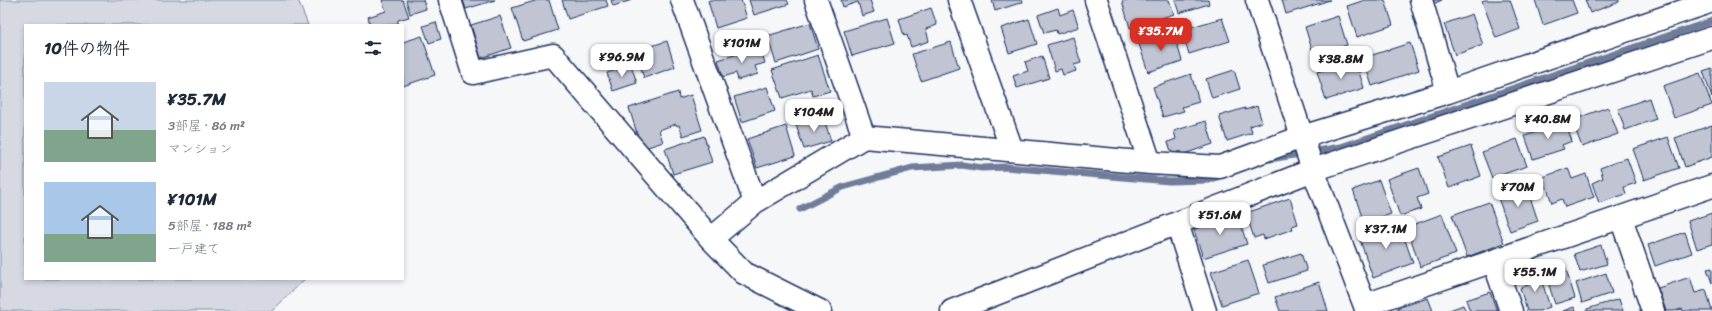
<!DOCTYPE html>
<html lang="ja">
<head>
<meta charset="utf-8">
<style>
  :root { --surface:#fff; --page:#f2f2f3; --text:#1f2937; --muted:#747a83; --accent:#d93025 }
  body { margin:0; font-family:Sriracha,"Klee One",sans-serif; background:var(--page); color:var(--text); height:100vh; display:flex; flex-direction:column; font-size:15px; white-space:nowrap }
  * { box-sizing:border-box; margin:0 }
  p { font-size:13px; color:var(--muted) }
  .icon { flex:none; width:22px; height:22px; fill:none; stroke:currentColor; stroke-width:2; stroke-linecap:round; stroke-linejoin:round }
  .map { position:relative; flex:1; overflow:hidden }
  .side { position:absolute; left:24px; top:24px; width:380px; height:256px; display:flex; flex-direction:column; background:var(--surface); border-radius:0px; box-shadow:0 2px 6px #0003 }
  .side>* { flex:none }
  .price { position:absolute; translate:-50% -34px; padding:0 9px; border-radius:8px; background:#fff; color:#222; font-size:13px; line-height:26px; filter:drop-shadow(0 1px 2px #0008) }
  .price::after { content:''; position:absolute; left:50%; top:24px; width:12px; height:9px; margin-left:-6px; background:inherit; clip-path:polygon(0 0,100% 0,50% 100%) }
  .price.current { background:var(--accent); color:#fff }
  ul { padding:0; list-style:none }
  li { display:flex; align-items:center; gap:12px; height:100px; padding:0 20px }
  li span { display:grid; place-items:center; flex:none; width:112px; height:80px; border-radius:0px; color:#555 }
  li>.icon { margin-inline-start:auto }
  span .icon { width:48px; height:48px; fill:#fffc; stroke-width:1 }
  li b { font-size:17px }
  h2 { display:flex; justify-content:space-between; align-items:center; height:48px; padding:0 20px; font-size:17px }
  .map>svg:first-child { display:block }
  .green { fill:#d6d9e2; stroke:#7884a0 }
  .lines { fill:none; stroke-linecap:round; stroke-linejoin:round }
  .stream { stroke:#707c99; stroke-width:7 }
  .building { fill:#c0c4d3; stroke:#1b2f5e }
  .street-casing { stroke:#1b2f5e; stroke-width:25 }
  .secondary-casing { stroke:#1b2f5e; stroke-width:25 }
  .street { stroke:#fff; stroke-width:22 }
  .secondary { stroke:#fff; stroke-width:22 }
</style>
</head>
<body>
<div class="map">
<svg width="1712" height="311" viewBox="0 0 1712 311">
  <rect width="100%" height="100%" fill="#f6f7f9"/>
  <filter id="ink" filterUnits="userSpaceOnUse"><feTurbulence type="fractalNoise" baseFrequency=".025" numOctaves="2"/><feDisplacementMap in="SourceGraphic" scale="8" xChannelSelector="R" yChannelSelector="G"/><feConvolveMatrix kernelMatrix="1 2 1 2 8 2 1 2 1" color-interpolation-filters="sRGB"/></filter>
  <g filter="url(#ink)">
    <!-- green -->
    <path class="green" d="M0,0H298L308,25H25V279H305L272,311H0Z"/>
    <g class="lines">
      <!-- stream -->
      <path class="stream" d="M1270,159L1341,147L1712,21
        M800,209L843,187L912,168L962,165L982,168L1006,167L1169,181L1209,180L1222,175"/>
    </g>
    <!-- building -->
    <path class="building" d="M382,0H403L409,17L398,20V23L392,25H370L368,17L386,11Z
      M406,0H423L426,9L410,14Z
      M463,0H495L466,9Z
      M538,0H549L558,30L523,41L512,8Z
      M562,0H606L608,6L568,19Z
      M611,0H632L613,6Z
      M710,0H741L747,18L716,28L708,1Z
      M749,0H787L789,4L754,15Z
      M841,0H870L874,12L862,16L858,2L843,7Z
      M992,0H1022L1023,2L995,11Z
      M1126,0H1169L1174,14L1130,28L1122,1Z
      M1175,0H1208L1209,4L1179,13Z
      M1282,0H1330L1286,14Z
      M1365,0H1385L1393,25L1357,37L1347,6Z
      M1431,0H1442L1433,4Z
      M1485,0H1510L1520,29L1496,38L1482,1Z
      M1535,0H1572L1577,13L1543,25Z
      M1585,0H1619V2L1590,13Z
      M931,8L937,25L926,29L929,41L911,47L907,35L904,36L899,19Z
      M1058,8L1060,15L1073,10L1079,27L1057,34L1056,30L1044,33L1038,15Z
      M1472,14L1483,45L1455,55L1444,24Z
      M500,16L511,48L481,58L471,25Z
      M1338,16L1347,45L1314,56L1305,27Z
      M887,18L895,43L852,56L844,31Z
      M1222,18L1230,41L1189,54L1181,30Z
      M1029,19L1037,44L1009,53L1001,28Z
      M436,22L441,39L429,43L423,26Z
      M810,23L818,49L776,63L767,36Z
      M1174,33L1182,61L1148,72L1139,44Z
      M422,36L435,75L403,86V42Z
      M1073,37L1081,63L1074,65L1076,71L1063,75L1061,69L1055,71L1047,45Z
      M667,41L675,67L644,78L636,51Z
      M951,42L959,68L921,81L912,54Z
      M1410,43L1419,70L1372,86L1363,58Z
      M760,47L765,63L755,66L758,74L738,80L736,73L723,77L718,60Z
      M818,55L830,91L813,96L811,89L782,98L772,70Z
      M1042,56L1049,78L1017,88L1013,76L1028,71L1025,62Z
      M1355,59L1364,88L1326,100L1317,72Z
      M631,65L637,83L613,91L607,73Z
      M1712,68V98L1703,71Z
      M1234,70L1240,89L1212,98L1206,79Z
      M1700,73L1712,105L1674,118L1663,86Z
      M1191,74L1199,102L1182,107L1184,111L1163,117L1153,87Z
      M767,87L775,111L742,122L734,97Z
      M678,92L679,99L691,95L702,130L683,136L679,125L677,126L676,124L659,130L663,142L642,149L629,108Z
      M1649,98L1656,119L1625,130L1618,109Z
      M1257,106L1262,122L1250,126L1252,133L1227,141L1219,116L1245,108V110Z
      M1608,107L1618,134L1582,147L1572,120Z
      M823,116L831,141L804,149L796,125Z
      M1206,121L1213,144L1181,155L1180,151L1172,154L1168,142L1176,139L1174,131Z
      M1565,122L1572,141L1562,145L1564,149L1533,159L1525,136Z
      M1712,125V157L1685,167L1675,138Z
      M786,126L795,156L757,168L747,139Z
      M704,136L712,162L673,174L665,149Z
      M1668,137L1679,168L1644,180L1633,149Z
      M1517,139L1527,166L1492,178L1482,152Z
      M1471,146L1481,176L1449,188L1438,157Z
      M1627,158L1636,183L1624,187L1626,194L1599,203L1592,183L1603,178L1600,168Z
      M1419,168L1428,194L1417,198L1421,209L1400,216L1387,179Z
      M1568,168L1572,179L1586,174L1594,197L1565,207L1562,199L1552,203L1543,177Z
      M1379,180L1391,214L1364,223L1353,190Z
      M1526,185L1538,221L1510,231L1497,195Z
      M1290,198L1298,224L1292,226L1293,229L1264,239L1263,235L1254,238L1246,213Z
      M1489,202L1504,243L1467,257L1452,215Z
      M1237,213L1247,244L1203,258L1193,227Z
      M1712,213V244L1697,249L1688,221Z
      M1442,214L1456,254L1420,267L1407,227Z
      M1399,223L1413,263L1373,278L1359,237Z
      M1685,232L1692,253L1655,266L1648,245Z
      M1601,245L1607,264L1580,272L1574,254Z
      M1301,253L1307,271L1269,283L1263,265Z
      M1248,260L1259,293L1222,305L1211,272Z
      M1565,266L1575,298L1555,304L1545,273Z
      M1712,268V283L1707,269Z
      M1538,269L1550,307L1539,311H1527L1520,288L1528,285L1524,273Z
      M1606,273L1612,293L1582,303L1576,283Z
      M1690,277L1695,293L1706,290L1712,311H1683L1682,309L1674,311H1666L1658,288Z
      M1319,282L1328,311H1280L1275,297Z
      M1490,292L1497,311H1470L1466,300Z
      M1428,298L1433,311H1398L1397,308Z
      M1619,299L1623,311H1587V309Z
      M1463,305L1466,311H1447Z
      M1574,307L1576,311H1563Z"/>
    <g class="lines">
      <defs>
        <path id="street" d="M450,0L473,73L553,55L711,239L755,202L864,137L1150,163L1220,167L1302,137L1448,92L1712,1
          M682,0L755,202
          M816,0L864,137
          M959,0L1012,150
          M1096,0L1150,163
          M1421,0L1448,92
          M1621,218L1653,311
          M1177,223L1205,311
          M711,239L744,273L820,311
          M1494,262L1511,311
          M1365,305L1712,186
          M952,311L1313,170L1712,38"/>
        <path id="secondary" d="M1257,0L1313,170L1367,311"/>
      </defs>
      <!-- street casing -->
      <use href="#street" class="street-casing"/>
      <!-- secondary casing -->
      <use href="#secondary" class="secondary-casing"/>
      <!-- street -->
      <use href="#street" class="street"/>
      <!-- secondary -->
      <use href="#secondary" class="secondary"/>
    </g>
  </g>
</svg>
<b class="price current" style="left:1161px;top:52px">¥35.7M</b>
<b class="price" style="left:742px;top:64px">¥101M</b>
<b class="price" style="left:622px;top:78px">¥96.9M</b>
<b class="price" style="left:1341px;top:80px">¥38.8M</b>
<b class="price" style="left:814px;top:133px">¥104M</b>
<b class="price" style="left:1548px;top:140px">¥40.8M</b>
<b class="price" style="left:1518px;top:208px">¥70M</b>
<b class="price" style="left:1220px;top:236px">¥51.6M</b>
<b class="price" style="left:1386px;top:250px">¥37.1M</b>
<b class="price" style="left:1535px;top:293px">¥55.1M</b>
<section class="side">
<h2>10件の物件<svg class="icon" aria-label="filters" viewBox="0 0 24 24"><path d="M4 7h16M4 17h16"/><circle cx="9" cy="7" r="2"/><circle cx="15" cy="17" r="2"/></svg></h2>
<ul>
<li><span style="background:linear-gradient(#c9d6e8 60%,#7fa58c 0)"><svg class="icon" aria-label="home" viewBox="0 0 24 24"><path d="M3 11l9-7 9 7M6 9v11h12V9"/></svg></span><div><b>¥35.7M</b><p>3部屋 · 86 m²</p><p>マンション</p></div></li>
<li><span style="background:linear-gradient(#a9c7e8 65%,#7fa58c 0)"><svg class="icon" aria-label="home" viewBox="0 0 24 24"><path d="M3 11l9-7 9 7M6 9v11h12V9"/></svg></span><div><b>¥101M</b><p>5部屋 · 188 m²</p><p>一戸建て</p></div></li>
</ul>
</section>
</div>
</body>
</html>
